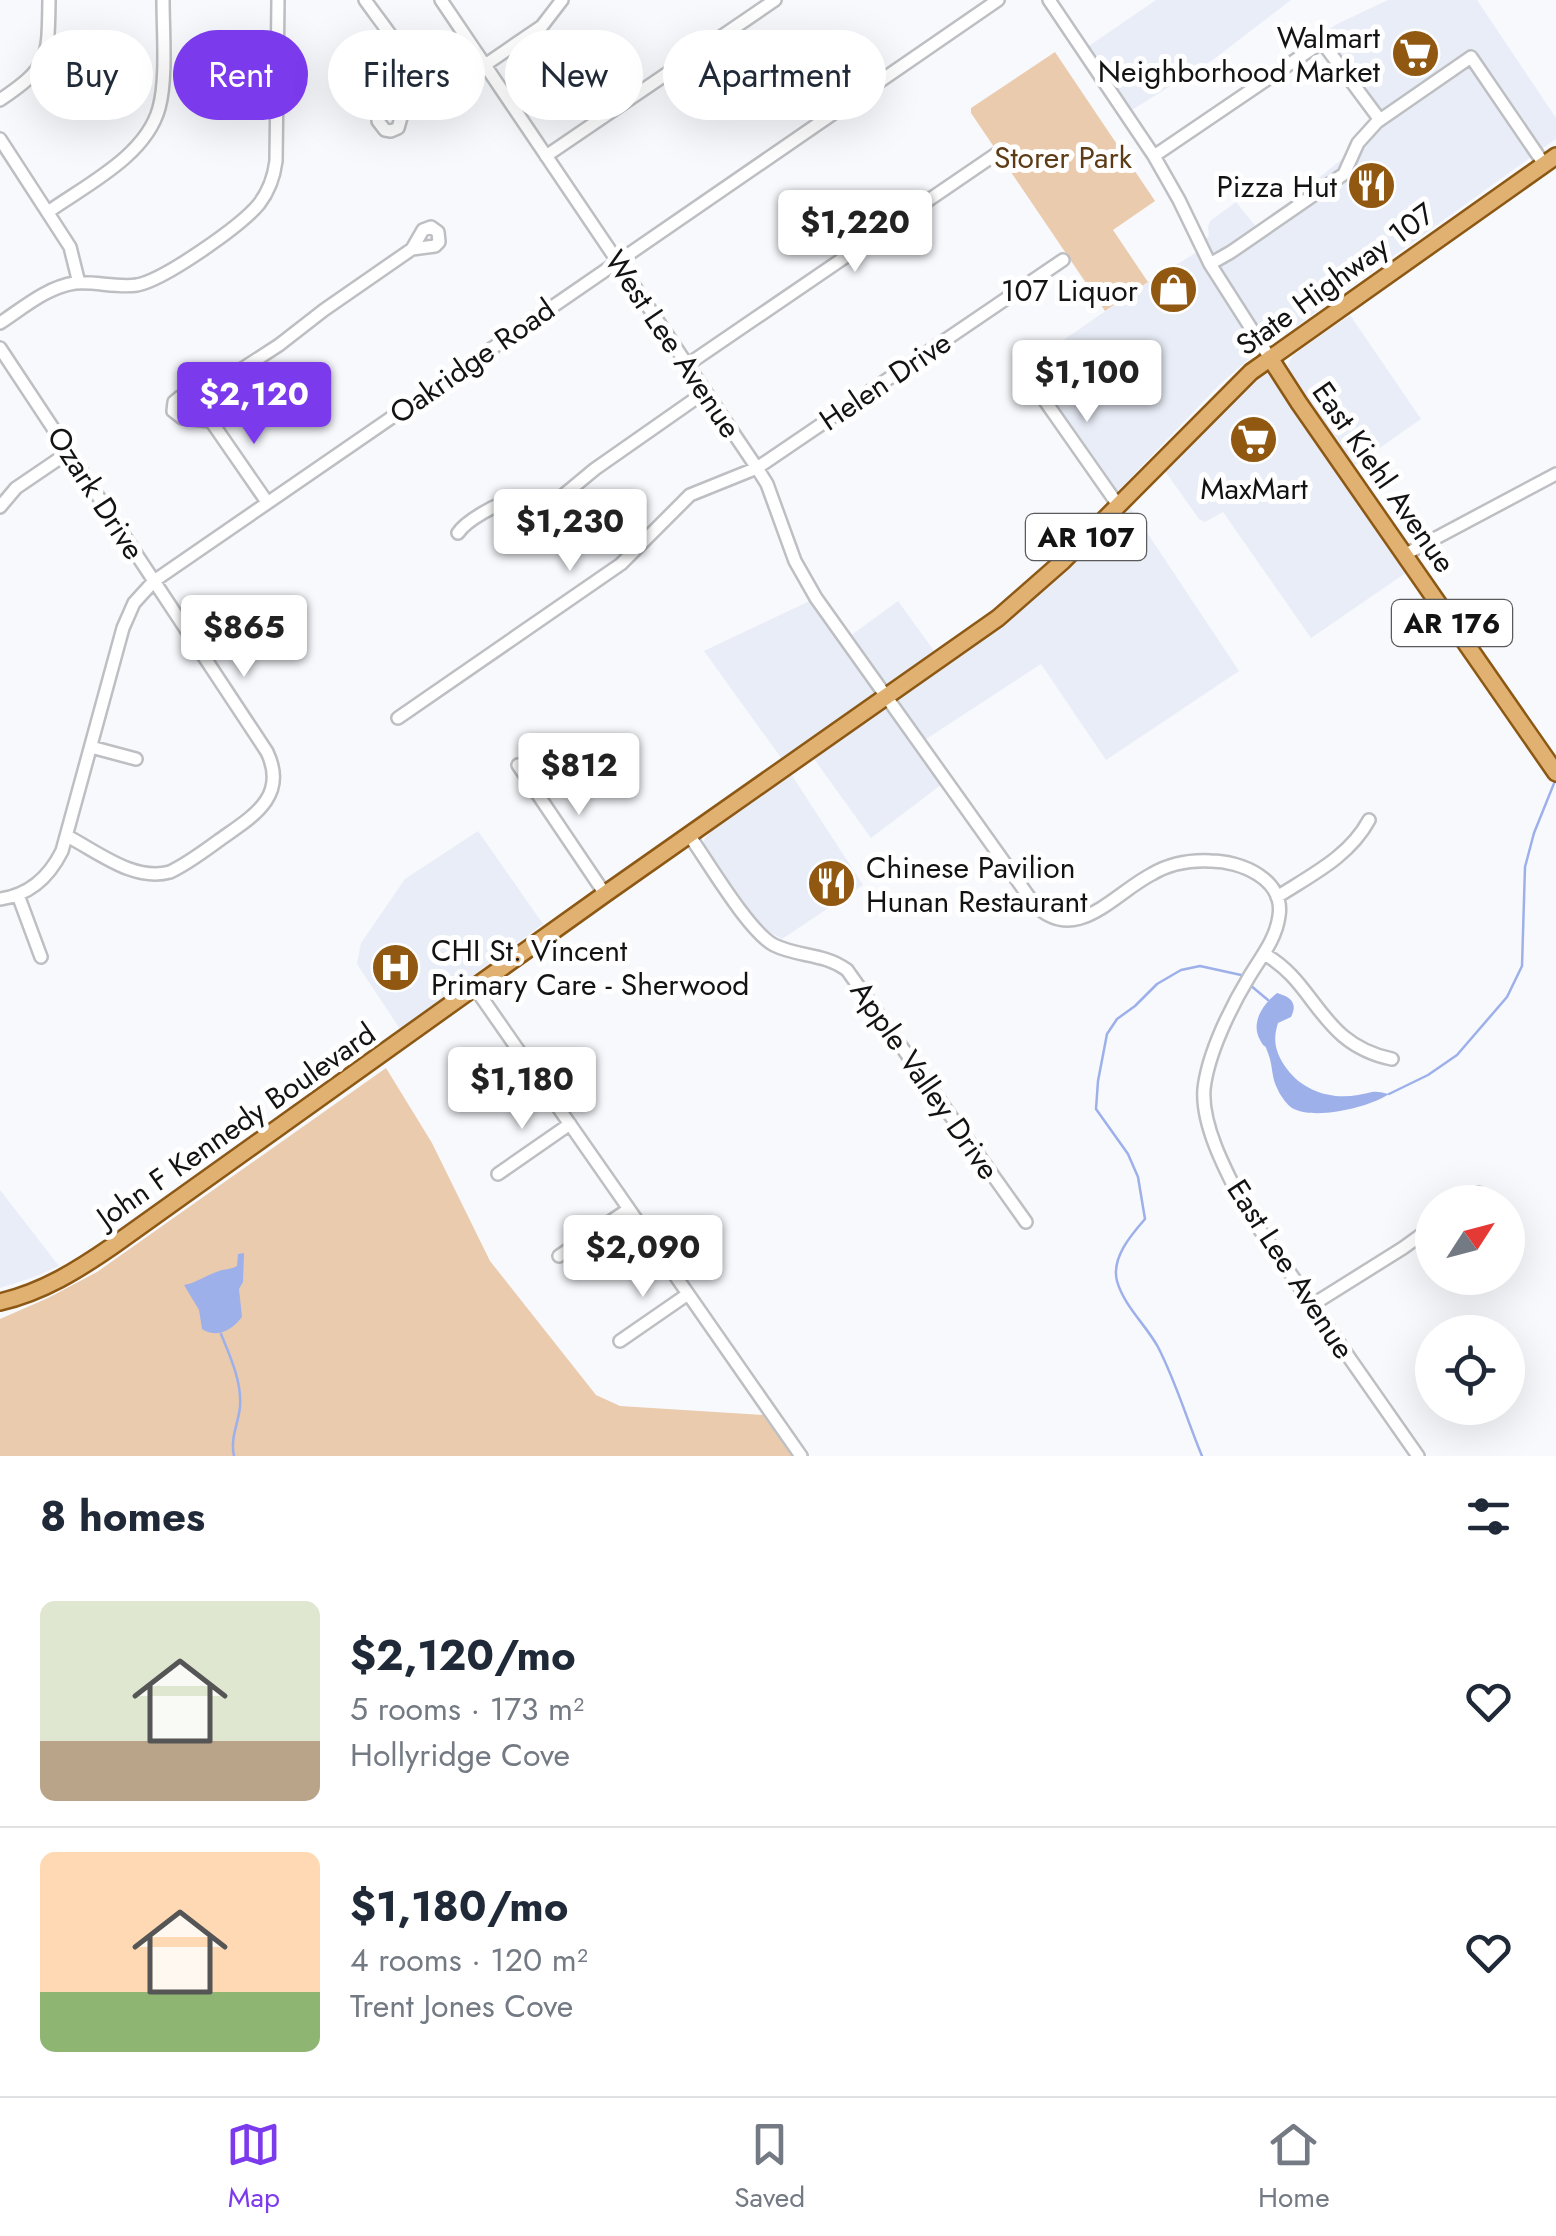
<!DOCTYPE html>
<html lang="en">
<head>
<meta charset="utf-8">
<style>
  :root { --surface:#fff; --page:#f6f6f7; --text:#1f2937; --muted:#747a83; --line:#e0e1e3; --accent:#7c3aed }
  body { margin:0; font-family:Jost,sans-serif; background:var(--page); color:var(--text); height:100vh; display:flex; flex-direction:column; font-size:38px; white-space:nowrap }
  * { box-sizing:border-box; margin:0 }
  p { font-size:32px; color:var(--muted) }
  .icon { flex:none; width:55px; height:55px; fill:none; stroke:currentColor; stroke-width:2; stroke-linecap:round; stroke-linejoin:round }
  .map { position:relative; height:1456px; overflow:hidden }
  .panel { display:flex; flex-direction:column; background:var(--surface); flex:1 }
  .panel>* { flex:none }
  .guide { position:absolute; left:30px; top:30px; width:1000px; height:90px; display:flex; gap:20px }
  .needle { width:65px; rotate:54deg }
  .tools { position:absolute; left:1415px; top:1185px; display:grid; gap:20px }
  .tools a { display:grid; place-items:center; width:110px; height:110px; border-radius:50%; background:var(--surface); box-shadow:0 10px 40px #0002; font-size:50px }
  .price { position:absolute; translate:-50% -85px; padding:0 22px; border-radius:10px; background:#fff; color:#222; font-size:32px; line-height:65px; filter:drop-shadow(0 2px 5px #0008) }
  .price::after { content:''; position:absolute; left:50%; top:60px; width:30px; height:22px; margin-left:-15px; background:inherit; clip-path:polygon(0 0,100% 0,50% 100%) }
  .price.on { background:var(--accent); color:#fff }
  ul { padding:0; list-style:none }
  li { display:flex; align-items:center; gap:30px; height:250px; padding:0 40px }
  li+li { border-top:2px solid var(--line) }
  li span { display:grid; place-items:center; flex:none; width:280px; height:200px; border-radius:15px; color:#555 }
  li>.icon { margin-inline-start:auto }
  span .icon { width:120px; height:120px; fill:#fffc; stroke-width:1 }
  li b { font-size:42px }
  h2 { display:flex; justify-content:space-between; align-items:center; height:120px; padding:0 40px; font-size:42px }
  .chip { padding:0 35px; border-radius:45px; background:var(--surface); box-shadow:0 10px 40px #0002; font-size:35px; line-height:90px }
  .chip.on { background:var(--accent); color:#fff }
  .tab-bar { display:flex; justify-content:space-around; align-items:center; height:140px; border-top:2px solid var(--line); background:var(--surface); font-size:28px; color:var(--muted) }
  .tab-bar a { display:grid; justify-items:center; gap:5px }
  .tab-bar .on { color:var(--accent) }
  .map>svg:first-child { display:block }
  .built { fill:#e9edf7 }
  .green { fill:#ebcbae }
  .water { fill:#9db0ea }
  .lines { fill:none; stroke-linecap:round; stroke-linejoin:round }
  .stream { stroke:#9db0ea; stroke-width:2.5 }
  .minor-casing { stroke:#bdbfc2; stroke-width:16 }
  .major-casing { stroke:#8c5813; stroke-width:20 }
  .minor { stroke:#fff; stroke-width:11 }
  .major { stroke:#e1b171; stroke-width:15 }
  .labels { text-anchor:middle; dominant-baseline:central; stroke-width:10; stroke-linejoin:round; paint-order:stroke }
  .shield { fill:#fff; stroke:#5a5a5a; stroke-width:2.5 }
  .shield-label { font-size:28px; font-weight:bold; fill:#131314 }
  .poi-label { font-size:30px; fill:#131314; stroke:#fff; text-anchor:end }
  .park-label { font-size:30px; fill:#5d3b16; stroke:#fff }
  .street-label { font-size:30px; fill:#131314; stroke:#fff }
</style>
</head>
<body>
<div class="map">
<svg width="1556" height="1456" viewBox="0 0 1556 1456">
  <rect width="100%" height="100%" fill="#f7f9fd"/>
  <!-- built -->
  <path class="built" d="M1156,0H1291L1214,59L1127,113L1083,50Z
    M1388,0H1477L1556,118V139L1280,338L1267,337L1262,334L1204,240L1209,236L1208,227L1210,221L1236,202L1257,228L1384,125L1321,36L1335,25Z
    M1197,252L1257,352L1220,384L1116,493L1027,365L1148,282Z
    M1350,315L1421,419L1354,466L1291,376L1288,365L1293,355Z
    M1268,367L1413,568L1311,638L1223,512L1205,522L1199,519L1165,471L1209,424Z
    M1124,498L1239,671L1106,760L1041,664L920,743L946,781L871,838L809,752L787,766L704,651L816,598L846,639L898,601L940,659Z
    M791,774L863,885L782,939L762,928L704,846V840L711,831Z
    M478,831L543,924L400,1029L357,964L361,943L405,879Z
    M0,1190L59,1266L34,1277L0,1288Z"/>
  <!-- green -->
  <path class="green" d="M1055,52L1155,201L1113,230L1148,282L1105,311L971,113V108Z
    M386,1068L432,1143L490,1261L596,1395L620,1406L763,1415L792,1456H0V1319L48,1298L97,1272Z"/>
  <!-- water -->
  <path class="water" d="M1277,993C1291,997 1298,1003 1291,1017L1278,1023C1272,1041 1276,1054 1287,1069C1303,1091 1332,1100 1358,1095C1375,1092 1371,1090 1389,1094C1370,1107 1314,1121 1292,1108C1288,1106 1280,1095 1278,1090C1271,1078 1273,1065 1268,1053C1264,1041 1266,1051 1260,1040C1250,1022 1264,1003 1277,993Z
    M244,1253L243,1282L239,1289L242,1317C232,1330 217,1339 202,1329L199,1310L184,1285C196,1283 208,1274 222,1270C227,1269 232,1269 237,1266L238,1254Z"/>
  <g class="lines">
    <!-- stream -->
    <path class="stream" d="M1250,985L1268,1000
      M1389,1094L1428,1075L1457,1055L1507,997L1522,966L1525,867L1534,833L1555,781
      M221,1334C230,1356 242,1382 240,1407C238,1425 230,1438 234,1456
      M1202,1456C1187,1420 1176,1382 1158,1347C1146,1325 1124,1306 1117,1281C1111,1258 1131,1235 1145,1219L1138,1177L1128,1154L1096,1109L1098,1081L1107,1034L1117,1019L1135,1006L1157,984L1181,970L1200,966L1241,975L1245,979"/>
    <defs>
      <path id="minor" d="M365,0C378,19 418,67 418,88C418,101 412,107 402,114L398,128L391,131L385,130L378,121V113L387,107L402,114
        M441,0L757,468L767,484L795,561L816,598L1034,904C1076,946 1113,894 1152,874C1169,864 1191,860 1211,861C1240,861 1285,879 1279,916C1276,939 1261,957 1249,977C1231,1007 1208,1053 1204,1089C1201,1127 1229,1177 1246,1210L1418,1456
        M1049,0L1154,156L1179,200L1210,264L1270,358
        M485,65L542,26L562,0
        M0,100C50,66 48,59 49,0
        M0,139L70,247L79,283
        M546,156L775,0
        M1154,156L1322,42L1380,120
        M48,212C86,185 146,156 159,108C167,79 163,32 163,0
        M1210,264L1231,252L1344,174L1358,143L1377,122L1471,57L1544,164
        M0,323C23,308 47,287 75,283C95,281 116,288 137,285C164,280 241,226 259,204C269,191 274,177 276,161L278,0
        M0,348L267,752C289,798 250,818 218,841C203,852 187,864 170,872C134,882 98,852 67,836
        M687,365L999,152
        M1022,368L1118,505
        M205,393L197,397H180L174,402L173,411L182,418L211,421L267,502
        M211,421L203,406L205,393L279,345L324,310L412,249L423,230L431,227L438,232L439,242L435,246L412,249
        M0,507L16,488L69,452
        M458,533C466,521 498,502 513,501C527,500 540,504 554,503L595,469L705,392
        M1404,555L1556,474
        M398,718L621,564L690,495L757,468L1063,260
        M91,747L136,759
        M518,765L605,894
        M689,835C708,862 749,932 774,945C798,957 824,953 847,970L1026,1222
        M18,895L41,957
        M1277,897C1311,875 1349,857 1369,820
        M0,899C30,895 49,877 62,851L123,628L134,603L154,581L998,0
        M1264,954C1317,983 1319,1044 1392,1059
        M475,988L801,1456
        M498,1174L570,1124
        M1466,1202L1478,1193
        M559,1256L629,1209
        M1312,1305L1403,1248L1432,1227
        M620,1341L688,1294"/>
      <path id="major" d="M1270,358L1299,403L1556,773
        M0,1302C43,1292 78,1270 114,1245L605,894L998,618L1063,561L1251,372L1556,156"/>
    </defs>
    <!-- minor casing -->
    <use href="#minor" class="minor-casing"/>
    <!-- major casing -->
    <use href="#major" class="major-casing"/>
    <!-- minor -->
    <use href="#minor" class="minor"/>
    <!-- major -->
    <use href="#major" class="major"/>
  </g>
  <!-- icons -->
  <defs>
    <symbol id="supermarket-disc" viewBox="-11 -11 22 22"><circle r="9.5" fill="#915812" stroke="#fff"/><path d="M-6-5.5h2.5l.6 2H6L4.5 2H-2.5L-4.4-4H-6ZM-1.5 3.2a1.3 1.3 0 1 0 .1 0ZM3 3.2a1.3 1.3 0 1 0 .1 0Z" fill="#fff"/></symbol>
    <symbol id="restaurant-disc" viewBox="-11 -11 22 22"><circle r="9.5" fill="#915812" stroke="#fff"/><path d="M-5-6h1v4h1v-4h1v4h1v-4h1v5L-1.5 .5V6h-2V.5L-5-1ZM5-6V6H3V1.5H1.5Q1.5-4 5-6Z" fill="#fff"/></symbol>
    <symbol id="shop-disc" viewBox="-11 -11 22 22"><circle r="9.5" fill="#915812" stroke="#fff"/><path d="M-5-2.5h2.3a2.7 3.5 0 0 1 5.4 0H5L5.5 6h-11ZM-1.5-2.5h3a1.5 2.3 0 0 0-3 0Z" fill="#fff"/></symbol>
    <symbol id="hospital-disc" viewBox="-11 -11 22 22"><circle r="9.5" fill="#915812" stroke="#fff"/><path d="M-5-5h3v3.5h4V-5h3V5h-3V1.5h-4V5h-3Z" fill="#fff"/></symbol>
  </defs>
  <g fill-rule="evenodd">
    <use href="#supermarket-disc" x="1388" y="26" width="55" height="55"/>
    <use href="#restaurant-disc" x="1344" y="158" width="55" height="55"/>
    <use href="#shop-disc" x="1146" y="262" width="55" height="55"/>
    <use href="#supermarket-disc" x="1226" y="412" width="55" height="55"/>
    <use href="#restaurant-disc" x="804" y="856" width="55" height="55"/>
    <use href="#hospital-disc" x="368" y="940" width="55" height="55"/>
  </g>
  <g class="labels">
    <!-- shield labels -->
    <g class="shield">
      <rect x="1026" y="514" width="120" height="46" rx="8"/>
      <rect x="1392" y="600" width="120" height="46" rx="8"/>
    </g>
    <g class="shield-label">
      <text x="1086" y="537">AR 107</text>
      <text x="1452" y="623">AR 176</text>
    </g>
    <!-- poi labels -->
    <g class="poi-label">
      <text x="1380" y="37">Walmart<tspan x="1380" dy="34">Neighborhood Market</tspan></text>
      <text x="1337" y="186">Pizza Hut</text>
      <text x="1138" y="290">107 Liquor</text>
      <text x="1254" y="488" text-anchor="middle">MaxMart</text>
      <text x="866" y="867" text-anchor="start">Chinese Pavilion<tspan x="866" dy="34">Hunan Restaurant</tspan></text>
      <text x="431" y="950" text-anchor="start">CHI St. Vincent<tspan x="431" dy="34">Primary Care - Sherwood</tspan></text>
    </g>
    <!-- park labels -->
    <g class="park-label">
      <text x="1063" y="157">Storer Park</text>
    </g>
    <!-- street labels -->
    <g class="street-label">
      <text transform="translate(1335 279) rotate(-36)">State Highway 107</text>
      <text transform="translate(673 344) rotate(56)">West Lee Avenue</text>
      <text transform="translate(472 361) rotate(-35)">Oakridge Road</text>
      <text transform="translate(885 381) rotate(-34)">Helen Drive</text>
      <text transform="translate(1384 477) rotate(55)">East Kiehl Avenue</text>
      <text transform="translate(96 493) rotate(57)">Ozark Drive</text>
      <text transform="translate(925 1080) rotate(55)">Apple Valley Drive</text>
      <text transform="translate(236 1125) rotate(-35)">John F Kennedy Boulevard</text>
      <text transform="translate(1291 1269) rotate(57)">East Lee Avenue</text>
    </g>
  </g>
</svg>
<div class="tools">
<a><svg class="needle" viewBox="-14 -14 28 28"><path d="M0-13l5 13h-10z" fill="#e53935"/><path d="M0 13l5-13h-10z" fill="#747a83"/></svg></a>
<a><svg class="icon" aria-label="locate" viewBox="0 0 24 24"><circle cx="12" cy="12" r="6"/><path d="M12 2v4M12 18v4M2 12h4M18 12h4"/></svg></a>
</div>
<b class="price" style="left:855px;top:275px">$1,220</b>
<b class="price" style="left:1087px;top:425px">$1,100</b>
<b class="price on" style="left:254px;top:447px">$2,120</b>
<b class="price" style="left:570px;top:574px">$1,230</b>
<b class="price" style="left:244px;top:680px">$865</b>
<b class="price" style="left:579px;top:818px">$812</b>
<b class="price" style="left:522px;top:1132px">$1,180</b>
<b class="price" style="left:643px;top:1300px">$2,090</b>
<div class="guide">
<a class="chip">Buy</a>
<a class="chip on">Rent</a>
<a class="chip">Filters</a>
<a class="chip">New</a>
<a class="chip">Apartment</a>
</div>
</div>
<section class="panel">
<h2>8 homes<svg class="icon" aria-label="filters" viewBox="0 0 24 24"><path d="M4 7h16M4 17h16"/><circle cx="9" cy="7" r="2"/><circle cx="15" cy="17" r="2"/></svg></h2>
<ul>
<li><span style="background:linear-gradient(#dfe7d0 70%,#b9a48a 0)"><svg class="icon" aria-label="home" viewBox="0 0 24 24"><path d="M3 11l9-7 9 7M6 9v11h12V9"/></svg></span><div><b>$2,120/mo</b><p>5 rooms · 173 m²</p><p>Hollyridge Cove</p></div><svg class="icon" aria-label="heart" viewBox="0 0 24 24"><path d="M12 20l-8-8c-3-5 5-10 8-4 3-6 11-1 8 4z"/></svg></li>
<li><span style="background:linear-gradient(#ffd9b3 70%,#8fb573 0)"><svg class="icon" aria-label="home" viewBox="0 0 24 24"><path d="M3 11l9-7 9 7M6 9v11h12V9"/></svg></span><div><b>$1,180/mo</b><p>4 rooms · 120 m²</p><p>Trent Jones Cove</p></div><svg class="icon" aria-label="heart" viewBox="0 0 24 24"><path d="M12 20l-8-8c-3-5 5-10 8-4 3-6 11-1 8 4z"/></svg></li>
</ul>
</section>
<nav class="tab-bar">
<a class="on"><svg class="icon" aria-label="map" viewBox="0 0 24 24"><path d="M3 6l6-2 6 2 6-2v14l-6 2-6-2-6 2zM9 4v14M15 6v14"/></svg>Map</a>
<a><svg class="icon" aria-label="saved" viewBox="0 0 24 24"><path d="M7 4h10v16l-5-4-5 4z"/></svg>Saved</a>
<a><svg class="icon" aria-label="home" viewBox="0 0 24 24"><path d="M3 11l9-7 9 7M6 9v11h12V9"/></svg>Home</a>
</nav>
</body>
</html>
